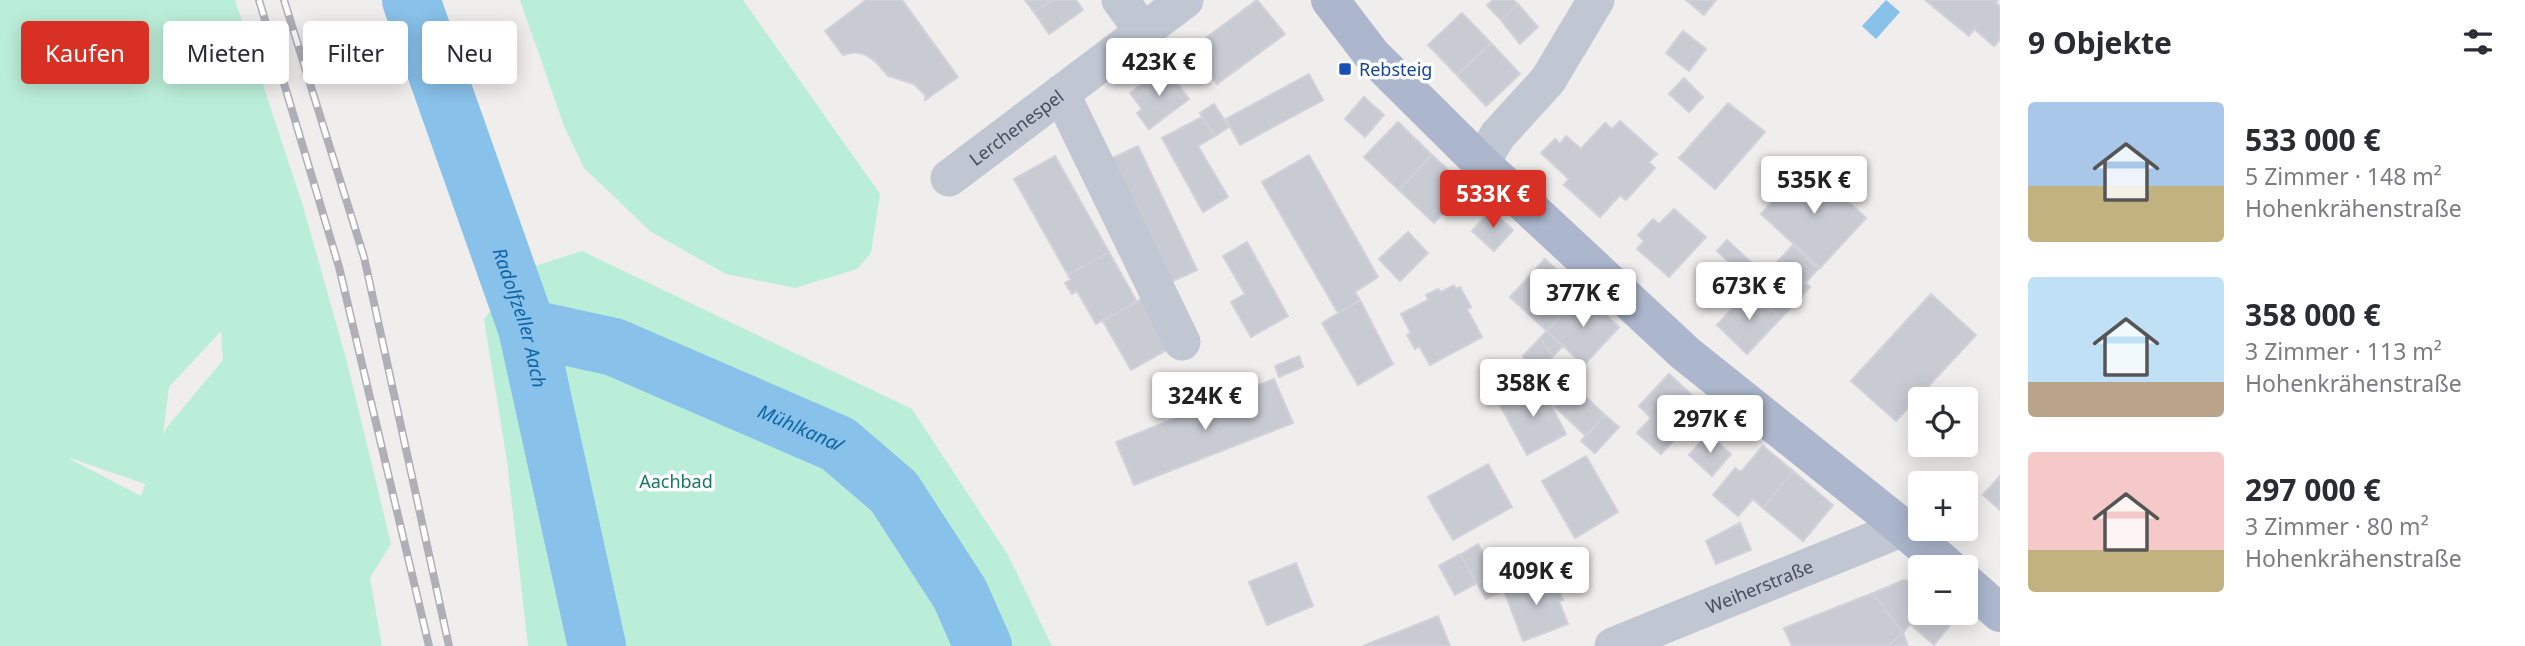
<!DOCTYPE html>
<html lang="de">
<head>
<meta charset="utf-8">
<style>
  :root { --surface:#fff; --page:#f2f2f3; --text:#2b2b33; --muted:#7c7c81; --accent:#d93025 }
  body { margin:0; font-family:"Noto Sans",sans-serif; background:var(--page); color:var(--text); height:100vh; display:flex; flex-direction:column; font-size:26px; white-space:nowrap }
  * { box-sizing:border-box; margin:0 }
  p { font-size:23px; color:var(--muted) }
  .icon { flex:none; width:38px; height:38px; fill:none; stroke:currentColor; stroke-width:2; stroke-linecap:round; stroke-linejoin:round }
  .map { position:relative; flex:1; overflow:hidden }
  .details { display:flex; flex-direction:column; background:var(--surface); width:525px }
  .details>* { flex:none }
  .top-card { position:absolute; left:21px; top:21px; width:665px; height:63px; display:flex; gap:14px }
  .buttons { position:absolute; left:1908px; top:387px; display:grid; gap:14px }
  .buttons a { display:grid; place-items:center; width:70px; height:70px; border-radius:7px; background:var(--surface); box-shadow:0 4px 18px #0003; font-size:35px }
  .price { position:absolute; translate:-50% -60px; padding:0 16px; border-radius:7px; background:#fff; color:#222; font-size:23px; line-height:46px; filter:drop-shadow(0 2px 4px #0008) }
  .price::after { content:''; position:absolute; left:50%; top:42px; width:21px; height:16px; margin-left:-10px; background:inherit; clip-path:polygon(0 0,100% 0,50% 100%) }
  .price.active { background:var(--accent); color:#fff }
  ul { padding:0; list-style:none }
  li { display:flex; align-items:center; gap:21px; height:175px; padding:0 28px }
  li span { display:grid; place-items:center; flex:none; width:196px; height:140px; border-radius:7px; color:#555 }
  li>.icon { margin-inline-start:auto }
  span .icon { width:84px; height:84px; fill:#fffc; stroke-width:1 }
  li b { font-size:30px }
  h2 { display:flex; justify-content:space-between; align-items:center; height:84px; padding:0 28px; font-size:30px }
  .pill { padding:0 24px; border-radius:7px; background:var(--surface); box-shadow:0 4px 18px #0003; font-size:24px; line-height:63px }
  .pill.active { background:var(--accent); color:#fff }
  main { display:flex; flex:1; min-height:0 }
  .map>svg:first-child { display:block }
  .green { fill:#bbeed9; fill-rule:evenodd }
  .water { fill:#88c1ea }
  .lines { fill:none; stroke-linecap:round; stroke-linejoin:round }
  .river { stroke:#88c1ea; stroke-width:58 }
  .building { fill:#c9cbd3; stroke:#d1d1d9; stroke-width:2 }
  .minor { stroke:#c0c6d2; stroke-width:37 }
  .major { stroke:#acb6cc; stroke-width:38 }
  .rail-casing { stroke:#afb0b7; stroke-width:8 }
  .rail { stroke:#fff; stroke-width:5; stroke-dasharray:16; stroke-linecap:butt }
  .transit-dot { fill:#1a4fb4; stroke:#fff; stroke-width:2.5 }
  .labels { text-anchor:middle; dominant-baseline:central; stroke-width:7; stroke-linejoin:round; paint-order:stroke }
  .transit-label { font-size:18px; fill:#164399; stroke:#fff; text-anchor:start }
  .street-label { font-size:18px; fill:#454c5a; stroke:#fff }
  .park-label { font-size:18px; fill:#177a5e; stroke:#fff }
  .water-label { font-size:19px; font-style:italic; fill:#0e65a5; stroke:#fff }
</style>
</head>
<body>
<main>
<div class="map">
<svg width="2000" height="646" viewBox="0 0 2000 646">
  <rect width="100%" height="100%" fill="#f0eded"/>
  <!-- green -->
  <path class="green" d="M0,0H235L303,206L347,362L391,544L370,578L382,646H0ZM221,331L223,360L167,427L163,435L169,387ZM70,458L145,484L141,496L70,459Z
    M520,0H743L880,194L871,253L857,269L795,288L726,274L650,231L584,168L564,126Z
    M582,251L912,409L1008,555L1052,646H528L507,461L484,319L522,270Z"/>
  <!-- water -->
  <path class="water" d="M1886,0L1900,12L1876,39L1862,26Z"/>
  <g class="lines">
    <!-- river -->
    <g class="river">
      <path id="s1" d="M411,0L527,328L597,646"/>
      <path id="s2" d="M527,328L614,347L838,444L894,492L960,594L983,646"/>
    </g>
  </g>
  <!-- building -->
  <path class="building" d="M866,0H902L958,77L925,100V95L914,84L888,76L877,63L866,55L855,52L843,55L825,31Z
    M1025,0H1052L1034,12Z
    M1052,0H1076L1083,10L1049,34L1034,12Z
    M1257,0L1285,34L1217,84L1191,49Z
    M1493,0H1513L1518,4L1501,20L1487,5Z
    M1686,0H1716L1704,15Z
    M1925,0H1998L1996,3L2000,6V39L1994,46L1974,29L1969,36Z
    M1518,4L1538,27L1520,44L1501,20Z
    M1462,13L1491,43L1457,75L1428,45Z
    M1683,31L1706,49L1689,71L1666,53Z
    M1491,43L1520,74L1486,106L1457,75Z
    M1165,67L1189,99L1149,129L1137,113L1142,109L1130,93Z
    M1309,74L1323,100L1240,145L1226,119Z
    M1684,78L1703,97L1689,112L1669,94Z
    M1364,97L1384,115L1365,137L1345,119Z
    M1728,103L1765,132L1715,189L1679,158Z
    M1214,104L1229,127L1215,136L1200,113Z
    M1202,117L1215,136L1198,146L1228,197L1203,212L1162,138Z
    M1620,121L1657,154L1649,162L1655,168L1626,200L1620,195L1600,217L1564,185L1569,179L1541,153L1555,139L1560,144L1566,136L1581,149L1605,123L1612,129Z
    M1398,122L1432,155L1399,190L1364,157Z
    M1138,146L1197,270L1167,284L1108,160Z
    M1309,155L1378,277L1355,292L1360,300L1338,313L1262,182Z
    M1432,155L1467,187L1434,223L1399,190Z
    M1055,156L1109,252L1068,275L1014,179Z
    M1807,164L1866,218L1820,268L1761,214Z
    M1674,209L1706,237L1669,277L1637,249L1644,241L1638,235L1653,219L1659,224Z
    M1491,210L1513,230L1494,251L1472,231Z
    M1408,232L1428,253L1400,281L1379,259Z
    M1727,240L1751,262L1741,273L1717,251Z
    M1247,242L1288,316L1251,337L1231,302L1245,294L1223,256Z
    M1793,245L1818,269L1805,283L1780,259Z
    M1109,252L1137,302L1096,324L1077,291L1072,294L1065,283L1071,280L1068,275Z
    M1545,259L1582,293L1547,331L1510,297Z
    M1780,259L1810,287L1781,318L1750,290Z
    M1454,285L1456,289L1460,287L1471,307L1467,309L1482,337L1430,365L1419,346L1415,349L1407,335L1411,333L1401,314L1428,300L1426,295L1438,289L1441,292Z
    M1750,290L1781,318L1747,354L1717,325Z
    M1582,293L1619,327L1584,365L1547,331Z
    M1931,294L1976,335L1896,421L1851,381Z
    M1143,298L1170,348L1131,370L1103,321Z
    M1360,300L1393,364L1358,385L1322,323Z
    M1547,331L1563,346L1553,356L1540,338Z
    M1540,338L1553,356L1549,361L1551,366L1535,377L1523,356Z
    M1299,356L1303,367L1279,377L1275,366Z
    M1669,374L1705,407L1661,454L1637,433L1651,418L1639,406Z
    M1274,379L1293,423L1134,485L1116,442Z
    M1540,384L1566,434L1527,455L1500,405Z
    M1575,387L1605,415L1586,436L1555,407Z
    M1605,415L1619,427L1595,453L1581,441Z
    M1708,434L1731,454L1712,476L1689,455Z
    M1763,446L1793,471L1763,508L1753,499L1738,516L1713,495L1735,468L1741,472Z
    M1586,456L1618,512L1575,538L1542,481Z
    M1488,464L1512,507L1453,540L1428,497Z
    M1793,471L1833,505L1803,541L1763,508Z
    M2000,476V510L1983,495Z
    M1740,523L1751,550L1716,564L1706,541Z
    M1478,544L1494,573L1477,583L1460,555Z
    M1460,554L1477,583L1455,595L1439,566Z
    M1296,563L1313,606L1267,625L1249,582Z
    M1502,570L1509,583L1502,587L1504,590L1486,599L1477,583Z
    M1548,573L1554,588L1558,587L1563,600L1559,601L1568,624L1523,641L1504,590Z
    M1904,580L1913,582L1920,588V612H1948L1955,619L1934,645L1910,624L1903,633L1873,593Z
    M1873,593L1903,633L1887,646H1792L1784,628Z
    M1438,616L1450,646H1363Z
    M1903,633L1908,646H1887Z"/>
  <g class="lines">
    <!-- minor -->
    <g class="minor">
      <path d="M1120,0L1143,31"/>
      <path d="M1061,93L1182,342"/>
      <path d="M1481,163L1498,135L1548,80L1596,0"/>
      <path id="s3" d="M949,178L1185,0"/>
      <path id="s4" d="M1613,646L1903,528"/>
    </g>
    <!-- major -->
    <path class="major" d="M1330,0L1372,55L1481,163L1685,353L1891,518L1948,567
      M1965,582L2000,613"/>
    <defs>
      <path id="rail" d="M259,0L339,267L429,646
        M284,0L364,257L449,646"/>
    </defs>
    <!-- rail casing -->
    <use href="#rail" class="rail-casing"/>
    <!-- rail -->
    <use href="#rail" class="rail"/>
  </g>
  <!-- markers -->
  <rect class="transit-dot" x="1338" y="62" width="14" height="14" rx="3.5"/>
  <g class="labels">
    <!-- transit labels -->
    <g class="transit-label">
      <text x="1359" y="69">Rebsteig</text>
    </g>
    <!-- street labels -->
    <g class="street-label">
      <text stroke="none"><textPath href="#s3" startOffset="84">Lerchenespel</textPath></text>
      <text stroke="none"><textPath href="#s4" startOffset="158">Weiherstraße</textPath></text>
    </g>
    <!-- park labels -->
    <g class="park-label">
      <text x="676" y="481">Aachbad</text>
    </g>
    <!-- water labels -->
    <g class="water-label">
      <text stroke="none"><textPath href="#s1" startOffset="336">Radolfzeller Aach</textPath></text>
      <text stroke="none"><textPath href="#s2" startOffset="292">Mühlkanal</textPath></text>
    </g>
  </g>
</svg>
<div class="buttons">
<a><svg class="icon" aria-label="locate" viewBox="0 0 24 24"><circle cx="12" cy="12" r="6"/><path d="M12 2v4M12 18v4M2 12h4M18 12h4"/></svg></a>
<a>+</a>
<a>−</a>
</div>
<b class="price" style="left:1159px;top:98px">423K €</b>
<b class="price" style="left:1814px;top:216px">535K €</b>
<b class="price active" style="left:1493px;top:230px">533K €</b>
<b class="price" style="left:1749px;top:322px">673K €</b>
<b class="price" style="left:1583px;top:329px">377K €</b>
<b class="price" style="left:1533px;top:419px">358K €</b>
<b class="price" style="left:1205px;top:432px">324K €</b>
<b class="price" style="left:1710px;top:455px">297K €</b>
<b class="price" style="left:1536px;top:607px">409K €</b>
<div class="top-card">
<a class="pill active">Kaufen</a>
<a class="pill">Mieten</a>
<a class="pill">Filter</a>
<a class="pill">Neu</a>
</div>
</div>
<section class="details">
<h2>9 Objekte<svg class="icon" aria-label="filters" viewBox="0 0 24 24"><path d="M4 7h16M4 17h16"/><circle cx="9" cy="7" r="2"/><circle cx="15" cy="17" r="2"/></svg></h2>
<ul>
<li><span style="background:linear-gradient(#a9c7e8 60%,#c2b280 0)"><svg class="icon" aria-label="home" viewBox="0 0 24 24"><path d="M3 11l9-7 9 7M6 9v11h12V9"/></svg></span><div><b>533 000 €</b><p>5 Zimmer · 148 m²</p><p>Hohenkrähenstraße</p></div></li>
<li><span style="background:linear-gradient(#bfe0f5 75%,#b9a48a 0)"><svg class="icon" aria-label="home" viewBox="0 0 24 24"><path d="M3 11l9-7 9 7M6 9v11h12V9"/></svg></span><div><b>358 000 €</b><p>3 Zimmer · 113 m²</p><p>Hohenkrähenstraße</p></div></li>
<li><span style="background:linear-gradient(#f6c9c9 70%,#c2b280 0)"><svg class="icon" aria-label="home" viewBox="0 0 24 24"><path d="M3 11l9-7 9 7M6 9v11h12V9"/></svg></span><div><b>297 000 €</b><p>3 Zimmer · 80 m²</p><p>Hohenkrähenstraße</p></div></li>
</ul>
</section>
</main>
</body>
</html>
